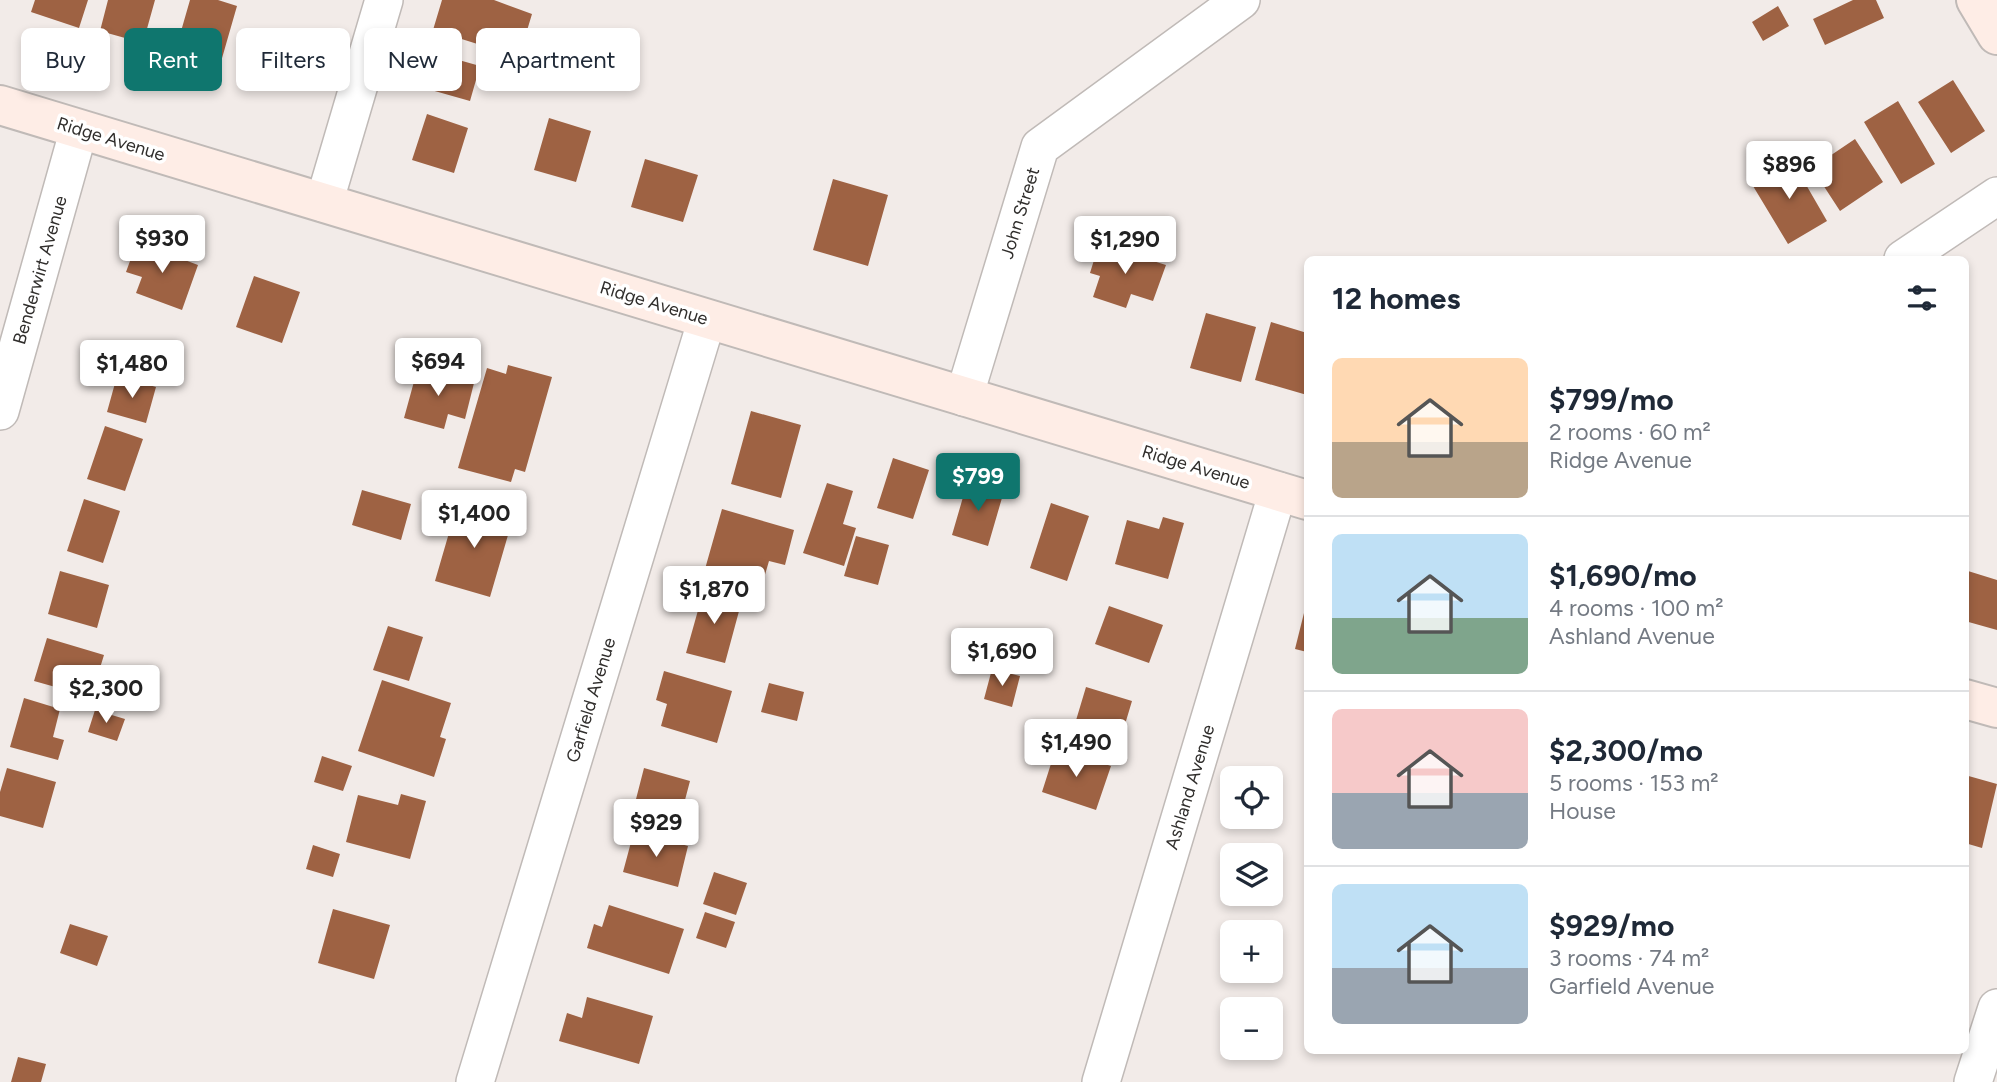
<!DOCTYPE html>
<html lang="en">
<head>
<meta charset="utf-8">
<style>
  :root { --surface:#fff; --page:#f2f2f3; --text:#1f2937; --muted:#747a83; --line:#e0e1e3; --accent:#0f766e }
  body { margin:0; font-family:Figtree,sans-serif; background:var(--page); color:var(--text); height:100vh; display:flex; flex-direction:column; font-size:26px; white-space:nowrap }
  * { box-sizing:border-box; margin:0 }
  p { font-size:23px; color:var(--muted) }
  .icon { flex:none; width:38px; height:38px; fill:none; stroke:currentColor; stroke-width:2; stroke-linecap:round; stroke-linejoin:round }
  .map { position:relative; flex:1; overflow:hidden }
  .details { position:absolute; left:1304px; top:256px; width:665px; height:798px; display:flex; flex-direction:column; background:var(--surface); border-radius:10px; box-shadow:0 4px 10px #0003 }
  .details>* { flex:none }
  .guide { position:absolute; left:21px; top:28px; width:665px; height:63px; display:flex; gap:14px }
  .controls { position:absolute; left:1220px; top:766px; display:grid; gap:14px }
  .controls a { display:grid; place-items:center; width:63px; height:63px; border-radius:10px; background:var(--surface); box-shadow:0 4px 10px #0003; font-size:35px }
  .price { position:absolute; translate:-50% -60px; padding:0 16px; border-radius:7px; background:#fff; color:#222; font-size:23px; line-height:46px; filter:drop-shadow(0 2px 4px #0008) }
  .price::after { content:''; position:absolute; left:50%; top:42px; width:21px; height:16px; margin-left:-10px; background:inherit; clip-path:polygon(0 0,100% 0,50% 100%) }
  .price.active { background:var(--accent); color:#fff }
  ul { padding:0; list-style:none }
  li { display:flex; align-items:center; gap:21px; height:175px; padding:0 28px }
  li+li { border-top:2px solid var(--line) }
  li span { display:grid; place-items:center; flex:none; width:196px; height:140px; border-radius:10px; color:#555 }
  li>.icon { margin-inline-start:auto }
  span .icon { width:84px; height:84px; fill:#fffc; stroke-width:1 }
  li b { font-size:30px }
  h2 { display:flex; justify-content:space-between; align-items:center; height:84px; padding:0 28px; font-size:30px }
  .pill { padding:0 24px; border-radius:10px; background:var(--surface); box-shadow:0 4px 10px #0003; font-size:24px; line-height:63px }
  .pill.active { background:var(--accent); color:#fff }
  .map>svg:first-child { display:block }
  .building { fill:#9e6243 }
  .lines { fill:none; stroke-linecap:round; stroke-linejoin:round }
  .street-casing { stroke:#c0bab7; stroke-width:40 }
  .secondary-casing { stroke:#c0bab7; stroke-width:42 }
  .street { stroke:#fff; stroke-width:37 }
  .secondary { stroke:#feede6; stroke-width:38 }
  .labels { text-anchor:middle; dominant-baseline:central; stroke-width:7; stroke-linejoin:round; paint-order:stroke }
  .street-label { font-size:18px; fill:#302e2c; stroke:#fff }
</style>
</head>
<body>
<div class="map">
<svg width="1997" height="1082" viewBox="0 0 1997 1082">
  <rect width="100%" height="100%" fill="#f2ebe8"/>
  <!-- building -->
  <path class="building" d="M35,0H88L79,28L31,12Z
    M108,0H155L143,43L100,31Z
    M190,0H218L237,6L216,79L171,66Z
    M442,0H494L532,14L519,57L433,30Z
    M1853,0H1876L1884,18L1825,45L1813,19Z
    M1778,6L1789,26L1763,41L1752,22Z
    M261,40L316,55L305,91L251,76Z
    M427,51L480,66L470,101L417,86Z
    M1953,80L1985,131L1951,153L1918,102Z
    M1898,101L1935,164L1901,184L1864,122Z
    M427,114L468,128L454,173L412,160Z
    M549,118L591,131L576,182L534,170Z
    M1855,139L1883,182L1840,211L1812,168Z
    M1790,157L1827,221L1788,244L1750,181Z
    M645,159L698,175L683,222L631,207Z
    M833,179L888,195L868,266L813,250Z
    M137,242L198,265L182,310L136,293L142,277L126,272Z
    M1099,244L1166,265L1153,301L1131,294L1126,308L1093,297L1100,276L1090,273Z
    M254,276L300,292L282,343L236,327Z
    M1206,313L1256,327L1241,382L1190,368Z
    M1271,322L1307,333V395L1255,380Z
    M508,365L552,377L525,472L515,469L511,482L458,468L487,368L506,374Z
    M418,367L474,383L465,419L448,414L444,429L404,418Z
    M117,376L156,387L146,423L107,412Z
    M751,411L801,425L781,498L731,484Z
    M105,426L143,439L125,491L87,479Z
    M893,458L929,470L913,519L877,508Z
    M968,480L1004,491L988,546L952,535Z
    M827,483L853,491L843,524L856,528L844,566L803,553Z
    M362,490L411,504L401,540L352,525Z
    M84,499L120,511L103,563L67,551Z
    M458,502L513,518L490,597L435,581Z
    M1051,503L1089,516L1067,581L1030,568Z
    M722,509L794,530L785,565L769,561L762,585L705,569Z
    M1163,517L1184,523L1168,579L1115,564L1127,520L1159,529Z
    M856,536L889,545L878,585L844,576Z
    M60,571L109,585L97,628L48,614Z
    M1968,571L1997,580V630L1965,621Z
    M704,589L742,600L725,663L686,653Z
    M1306,605L1307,606V652L1295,649Z
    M1109,606L1163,625L1149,663L1095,644Z
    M388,626L423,637L409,681L373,670Z
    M47,638L104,655L91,697L34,681Z
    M992,669L1020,676L1012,707L984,699Z
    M664,671L732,691L717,743L661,726L667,704L656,700Z
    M382,680L451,703L440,737L446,739L434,777L358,751Z
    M769,683L804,692L797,721L761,712Z
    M1086,687L1132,701L1120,741L1074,727Z
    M24,698L60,709L53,737L64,740L58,760L10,747Z
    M95,710L125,719L117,741L88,732Z
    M1056,748L1111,766L1096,810L1042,792Z
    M322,756L352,766L343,791L314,782Z
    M7,768L56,782L43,828L0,816V792Z
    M644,768L690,781L681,815L635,803Z
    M1965,775L1997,784L1982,848L1965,843Z
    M401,794L426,801L410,859L346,842L358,795L398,805Z
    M634,831L688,846L678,887L623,872Z
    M313,845L340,854L333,877L306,869Z
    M714,872L747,883L736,915L703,904Z
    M609,905L684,929L669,974L587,948L594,924L602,927Z
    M333,909L390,925L374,979L318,963Z
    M705,912L735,922L726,948L696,938Z
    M70,924L108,936L97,966L60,953Z
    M587,997L653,1016L639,1064L559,1041L567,1013L582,1018Z
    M18,1057L46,1064L41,1082H11Z"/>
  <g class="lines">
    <defs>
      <path id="street" d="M324,203L384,0
        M1903,259L1997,196
        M964,397L1040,147L1241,0
        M0,411L79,129
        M475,1082L707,319
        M1101,1082L1278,491
        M1973,1082L1997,1008"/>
      <path id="secondary" d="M1976,0L1997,35
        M0,105L1307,500
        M1965,699L1997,708"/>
    </defs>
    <!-- street casing -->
    <use href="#street" class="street-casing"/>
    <!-- secondary casing -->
    <use href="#secondary" class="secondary-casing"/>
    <!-- street -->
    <use href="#street" class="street"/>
    <!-- secondary -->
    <use href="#secondary" class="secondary"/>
  </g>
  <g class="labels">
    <!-- street labels -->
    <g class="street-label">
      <text transform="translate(111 139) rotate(17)">Ridge Avenue</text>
      <text transform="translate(1020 213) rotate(-73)">John Street</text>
      <text transform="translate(40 270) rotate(-74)">Benderwirt Avenue</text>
      <text transform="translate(654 303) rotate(17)">Ridge Avenue</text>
      <text transform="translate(1196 467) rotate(17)">Ridge Avenue</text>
      <text transform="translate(591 700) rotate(-73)">Garfield Avenue</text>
      <text transform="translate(1190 787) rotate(-73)">Ashland Avenue</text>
    </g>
  </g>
</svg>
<div class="controls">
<a><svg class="icon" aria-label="locate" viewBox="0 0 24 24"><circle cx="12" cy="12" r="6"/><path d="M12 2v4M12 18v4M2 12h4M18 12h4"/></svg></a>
<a><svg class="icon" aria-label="layers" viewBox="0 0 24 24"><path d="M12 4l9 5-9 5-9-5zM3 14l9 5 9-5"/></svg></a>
<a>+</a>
<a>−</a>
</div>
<b class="price" style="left:1789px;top:201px">$896</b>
<b class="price" style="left:162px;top:275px">$930</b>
<b class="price" style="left:1125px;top:276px">$1,290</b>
<b class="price" style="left:438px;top:398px">$694</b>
<b class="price" style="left:132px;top:400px">$1,480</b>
<b class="price active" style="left:978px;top:513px">$799</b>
<b class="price" style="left:474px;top:550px">$1,400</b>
<b class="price" style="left:714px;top:626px">$1,870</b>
<b class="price" style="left:1002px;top:688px">$1,690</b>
<b class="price" style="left:106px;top:725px">$2,300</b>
<b class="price" style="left:1076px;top:779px">$1,490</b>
<b class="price" style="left:656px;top:859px">$929</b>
<div class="guide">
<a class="pill">Buy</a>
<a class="pill active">Rent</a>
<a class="pill">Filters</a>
<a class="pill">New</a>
<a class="pill">Apartment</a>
</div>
<section class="details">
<h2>12 homes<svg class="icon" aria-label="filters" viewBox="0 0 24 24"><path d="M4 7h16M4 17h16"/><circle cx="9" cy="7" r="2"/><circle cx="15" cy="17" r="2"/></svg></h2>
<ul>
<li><span style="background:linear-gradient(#ffd9b3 60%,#b9a48a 0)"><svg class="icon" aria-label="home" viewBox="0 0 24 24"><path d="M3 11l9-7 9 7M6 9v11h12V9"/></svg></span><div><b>$799/mo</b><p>2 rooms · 60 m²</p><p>Ridge Avenue</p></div></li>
<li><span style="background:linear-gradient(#bfe0f5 60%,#7fa58c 0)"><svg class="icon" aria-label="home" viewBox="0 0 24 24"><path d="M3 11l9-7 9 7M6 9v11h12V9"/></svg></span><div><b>$1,690/mo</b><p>4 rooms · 100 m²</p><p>Ashland Avenue</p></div></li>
<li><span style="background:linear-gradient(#f6c9c9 60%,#9aa5b1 0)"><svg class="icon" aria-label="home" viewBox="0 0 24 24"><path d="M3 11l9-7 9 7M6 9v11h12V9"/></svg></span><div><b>$2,300/mo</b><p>5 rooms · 153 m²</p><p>House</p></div></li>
<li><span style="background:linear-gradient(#bfe0f5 60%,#9aa5b1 0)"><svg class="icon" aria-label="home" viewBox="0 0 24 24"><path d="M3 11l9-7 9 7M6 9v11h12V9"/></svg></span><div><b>$929/mo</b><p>3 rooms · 74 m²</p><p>Garfield Avenue</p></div></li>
</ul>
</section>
</div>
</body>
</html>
